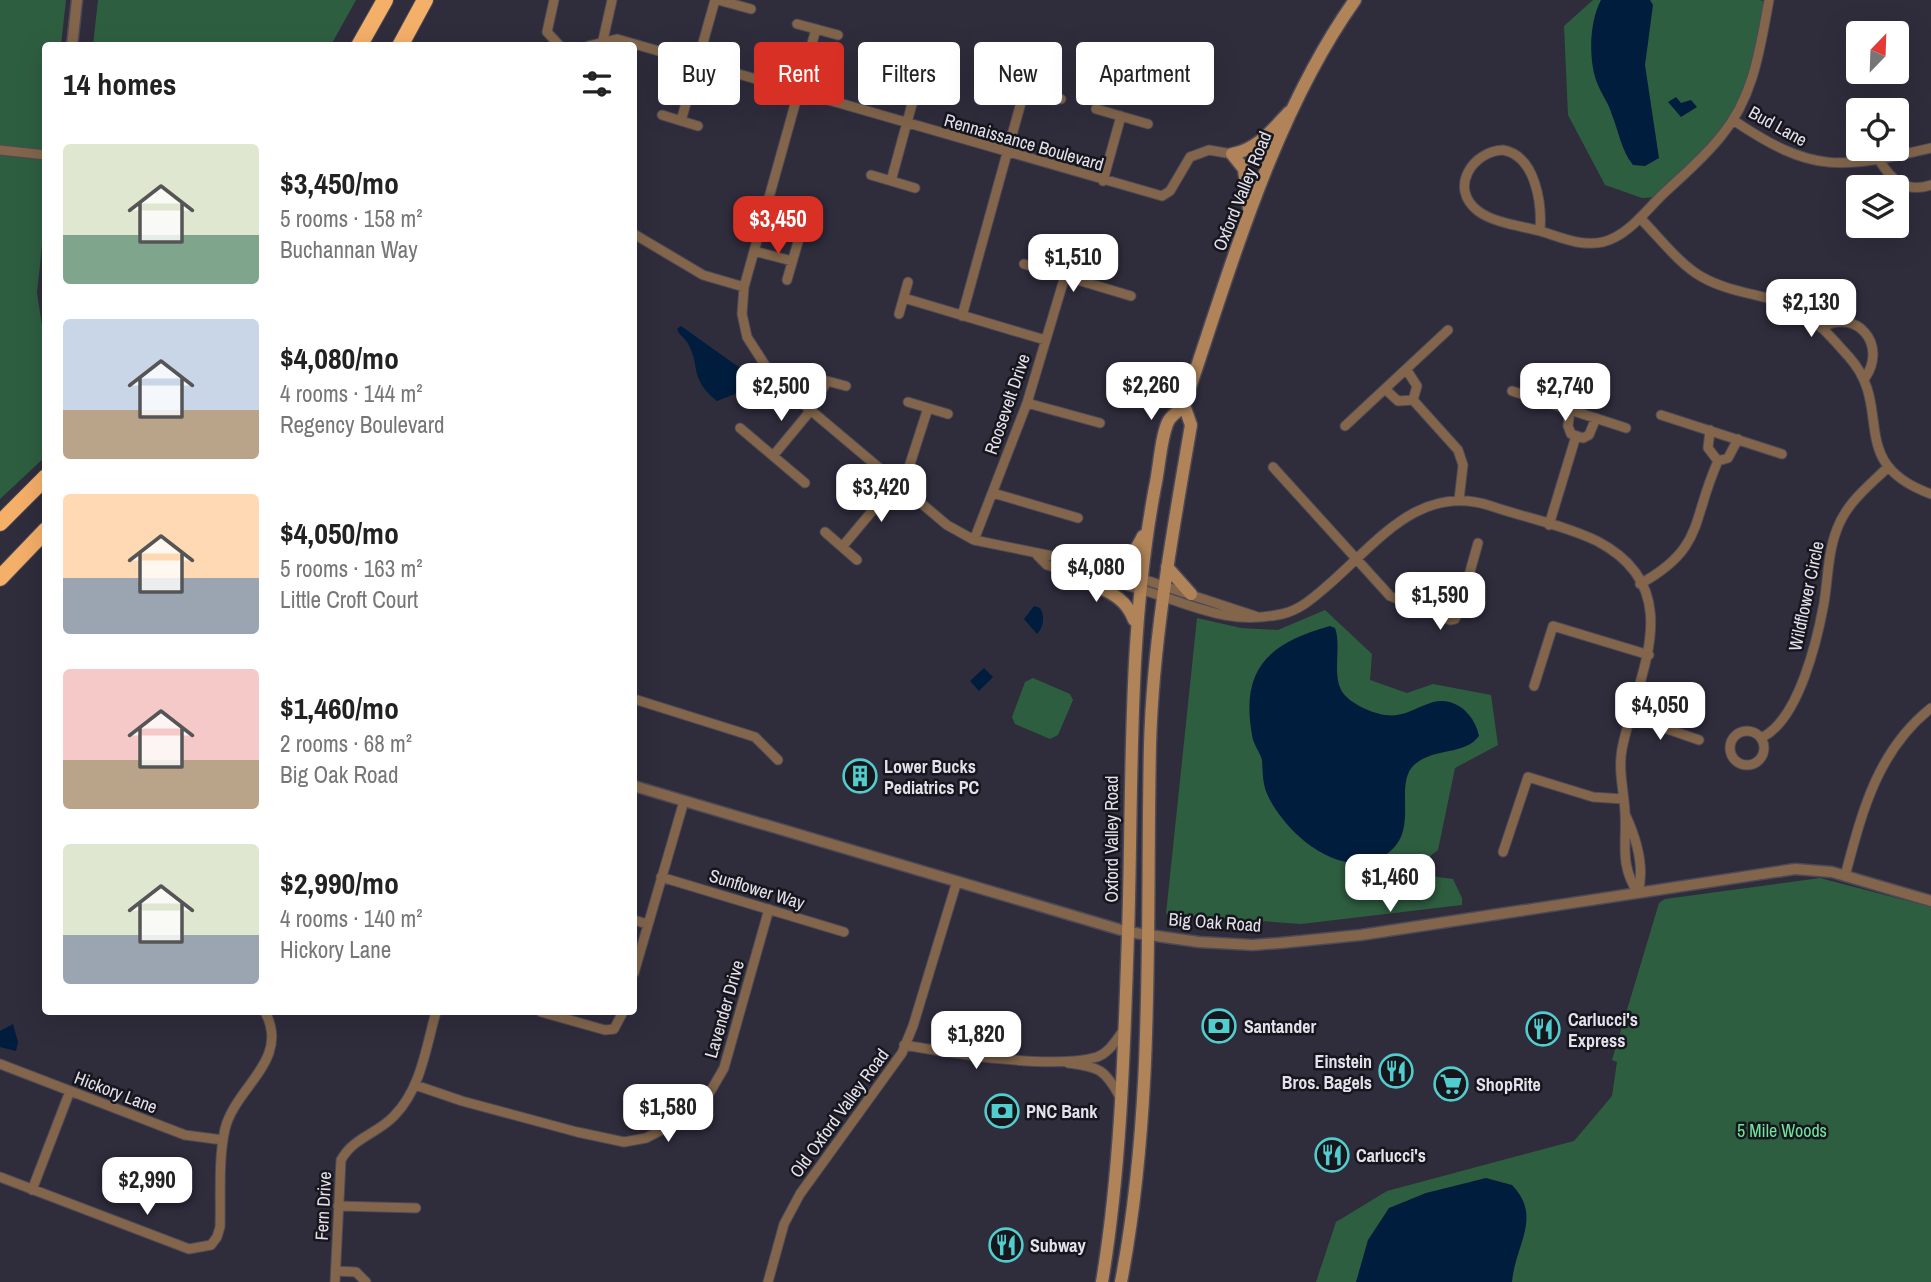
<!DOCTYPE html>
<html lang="en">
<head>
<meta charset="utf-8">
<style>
  :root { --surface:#fff; --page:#f2f2f2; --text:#222; --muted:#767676; --accent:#d93025 }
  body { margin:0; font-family:"Archivo Narrow",sans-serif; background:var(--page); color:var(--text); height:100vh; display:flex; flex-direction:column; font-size:26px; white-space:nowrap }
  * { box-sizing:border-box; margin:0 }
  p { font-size:23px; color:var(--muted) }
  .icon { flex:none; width:38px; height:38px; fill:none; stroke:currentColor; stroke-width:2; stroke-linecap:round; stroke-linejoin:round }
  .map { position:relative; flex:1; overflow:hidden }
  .drawer { position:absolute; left:42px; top:42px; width:595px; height:973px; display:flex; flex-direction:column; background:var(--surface); border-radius:7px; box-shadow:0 7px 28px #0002 }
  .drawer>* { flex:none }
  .top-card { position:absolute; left:658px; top:42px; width:665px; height:63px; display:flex; gap:14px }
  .needle { width:46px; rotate:23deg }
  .controls { position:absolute; left:1846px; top:21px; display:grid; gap:14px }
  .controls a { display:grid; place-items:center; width:63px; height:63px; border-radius:7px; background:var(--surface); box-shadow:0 7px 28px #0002; font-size:35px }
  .price { position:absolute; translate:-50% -60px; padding:0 16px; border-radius:14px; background:#fff; color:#222; font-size:23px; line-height:46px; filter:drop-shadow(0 2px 4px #0008) }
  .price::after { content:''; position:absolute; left:50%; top:42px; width:21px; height:16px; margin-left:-10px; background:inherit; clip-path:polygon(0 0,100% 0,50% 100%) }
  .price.selected { background:var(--accent); color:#fff }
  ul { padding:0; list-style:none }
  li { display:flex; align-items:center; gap:21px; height:175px; padding:0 21px }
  li span { display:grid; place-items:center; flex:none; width:196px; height:140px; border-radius:7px; color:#555 }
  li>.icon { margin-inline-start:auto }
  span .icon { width:84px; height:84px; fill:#fffc; stroke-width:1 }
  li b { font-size:30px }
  h2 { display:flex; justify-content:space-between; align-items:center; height:84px; padding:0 21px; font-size:30px }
  .tag { padding:0 24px; border-radius:7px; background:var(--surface); box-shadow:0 7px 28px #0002; font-size:24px; line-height:63px }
  .tag.selected { background:var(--accent); color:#fff }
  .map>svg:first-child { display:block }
  .green { fill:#2e5e40 }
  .water { fill:#011d3e }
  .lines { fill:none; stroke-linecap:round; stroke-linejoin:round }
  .minor-casing { stroke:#4c4958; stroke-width:11 }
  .tertiary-casing { stroke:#4c4958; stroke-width:13 }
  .secondary-casing { stroke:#4c4958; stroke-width:15 }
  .motorway-casing { stroke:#4c4958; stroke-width:18 }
  .minor { stroke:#82654b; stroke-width:9 }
  .tertiary { stroke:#82654b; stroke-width:10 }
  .secondary { stroke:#b08358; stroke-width:12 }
  .motorway { stroke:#f4af69; stroke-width:16 }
  .labels { text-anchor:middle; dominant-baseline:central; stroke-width:5; stroke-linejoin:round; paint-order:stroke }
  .street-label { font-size:18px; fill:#e3e1ec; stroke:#17161d }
  .poi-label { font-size:18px; font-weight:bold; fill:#e3e1ec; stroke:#17161d; text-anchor:start }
  .park-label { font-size:18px; fill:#6fe59d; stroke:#17161d }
</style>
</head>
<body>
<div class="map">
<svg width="1931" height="1282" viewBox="0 0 1931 1282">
  <rect width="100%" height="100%" fill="#2f2c3c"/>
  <!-- green -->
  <path class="green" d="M0,0H66L61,45L46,46V207L37,293L46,352L45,457L0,499Z
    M98,0H356L331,45H93Z
    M1593,0H1760L1768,3L1758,57L1733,120L1660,197L1642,198L1605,185L1568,115L1564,26Z
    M1325,610L1372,654L1370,680L1407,693L1433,684L1491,695L1498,745L1455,768L1438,850L1408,873L1453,879L1462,898V905L1301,924L1166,914L1197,618L1241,628L1278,630Z
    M1033,678L1070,694L1073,700L1058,735L1050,739L1015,724L1012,717L1025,682Z
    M1820,878L1931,907V1282H1316L1336,1222L1387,1191L1574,1141L1612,1096L1617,1062L1612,1060L1659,903L1665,899Z"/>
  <!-- water -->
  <path class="water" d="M1601,0H1650L1653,5L1645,65L1659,158L1645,166L1633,165C1621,150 1619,132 1612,115C1609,104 1602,95 1598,85C1588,62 1589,22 1601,0Z
    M1676,97L1681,103L1691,100L1697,107L1681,117L1668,102Z
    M681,326L740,368L746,383L735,394L717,401C688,378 701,364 687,342C683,336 679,335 677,329Z
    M1034,606L1040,608C1045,616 1044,627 1037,634L1024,619Z
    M1330,626L1335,628C1342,647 1331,676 1343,693C1353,706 1381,718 1397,715C1410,713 1420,706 1433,702C1456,696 1475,715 1479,736C1464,756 1434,747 1414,765C1393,785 1420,830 1388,853C1344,885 1286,834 1268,796C1262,783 1263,773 1262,760C1260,752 1253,744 1252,735C1240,667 1270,643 1330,626Z
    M984,668L993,677L979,691L970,681Z
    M13,1024L18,1042L16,1051L0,1047V1031Z
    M1486,1178L1512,1185C1543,1217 1515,1245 1512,1282H1356L1368,1240L1389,1208L1426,1193Z"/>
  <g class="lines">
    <defs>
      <path id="minor" d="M554,0L547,32L560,46
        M718,0L751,9
        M797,24L838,35
        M816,29L744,287L742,314L747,337L765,365L789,392L947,525L974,540L1106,567L1255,616
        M603,40L612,0
        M588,46L617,39L1162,196L1170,191L1190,157L1209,150L1232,154
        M904,54L948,66
        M1005,83L1061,99
        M1096,109L1148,124
        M662,115L698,126
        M1733,120C1813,174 1840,169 1931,148
        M681,121L715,0
        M0,150L46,155
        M1503,150C1536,156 1542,204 1540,231C1521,226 1494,223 1478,211C1448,188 1473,151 1503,150Z
        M1879,160C1892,181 1906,193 1931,185
        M871,175L915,188
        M891,181L924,60
        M1103,181L1121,116
        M1640,218C1659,237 1679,264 1702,277C1728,292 1761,294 1789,305C1813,315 1832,338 1849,357C1895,408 1845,463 1931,494
        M1540,231C1560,237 1581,247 1603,242C1627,236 1644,213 1661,196C1682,176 1704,158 1722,135C1754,96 1760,48 1769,0
        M634,234L703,275L744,287
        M754,251L792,261
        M1024,264L1131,296
        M787,280L798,242
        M904,298L1045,340
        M899,314L908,282
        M962,316L1025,88
        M1821,328C1857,307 1888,345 1865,378
        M808,376L846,386
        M1385,389L1398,401L1413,400L1417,386L1406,369
        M1512,391L1626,428
        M1413,400L1458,450L1463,465L1459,500
        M908,402L948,414
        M1027,403L1100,423
        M1570,409L1568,426L1571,434L1583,438L1589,435L1596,418
        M1661,415L1782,454
        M1345,426L1448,330
        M740,428L805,483
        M1710,430L1708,448L1718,461L1728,458L1738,439
        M773,456L811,410L827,381
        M1273,467L1390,596L1450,620L1455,619L1459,611L1478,543
        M993,493L1078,518
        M1549,525L1576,436
        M825,532L857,560
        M974,540L1027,403L1065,276
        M842,547L909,467L928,408
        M1037,555L1047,565C1078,574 1109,580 1139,589C1192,604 1226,626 1282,614C1300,610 1313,598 1327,586C1376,544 1419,482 1491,506C1526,518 1564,525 1597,541C1691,590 1636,677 1622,749C1618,771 1624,791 1625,812C1627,844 1619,864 1638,893
        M1640,584C1705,548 1691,521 1718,461
        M1435,614V604L1443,592L1452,591L1464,597
        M1534,686L1553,626L1649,655
        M634,699L755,737L778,760
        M1630,716L1699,740
        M1730 748a17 17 0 1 1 34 0a17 17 0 1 1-34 0Z
        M1763,737C1799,718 1817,641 1824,603C1828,578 1828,552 1837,529C1847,502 1869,486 1888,467
        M1626,816C1637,840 1645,867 1638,893
        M1503,852L1528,777L1593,797L1623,799
        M1845,876C1862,812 1877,751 1931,708
        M661,877L844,932
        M634,920L647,924
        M634,973L684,801
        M541,1012L605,1030L614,1029L623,1012
        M904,1045C951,1053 1052,1070 1097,1057C1109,1053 1116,1040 1123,1031
        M1068,1063C1099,1067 1105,1069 1120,1097
        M0,1064L185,1135L223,1140
        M415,1085L462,1101L577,1132L624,1142L646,1138L677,1122L706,1099L724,1068L769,909
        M0,1177L189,1249L211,1245L217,1237L220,1227C221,1196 218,1160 225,1129C235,1087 291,1060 265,1012
        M32,1190L70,1091
        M338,1206L416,1208
        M336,1271L356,1272L366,1282
        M335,1282L341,1160C354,1137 377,1134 394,1116C421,1089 426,1047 436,1012
        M768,1282L784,1224L800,1194L902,1053L913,1026L957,881"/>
      <path id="tertiary" d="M72,46L77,0
        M634,786L1128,932L1199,942L1253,945L1280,943L1361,935L1795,869L1832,872L1931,901"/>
      <path id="secondary" d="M1249,209L1244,169L1232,154C1258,149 1272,130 1289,112
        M1106,567C1128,564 1134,554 1143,536
        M1167,567L1191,594
        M1073,573C1096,590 1123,590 1134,620
        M1102,1282C1121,1168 1124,1050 1128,935C1133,784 1127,636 1155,487C1159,471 1161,433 1169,420C1172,415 1180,410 1184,405C1230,271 1272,117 1355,0
        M1121,1282C1155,1105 1146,924 1150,745C1153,638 1173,530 1191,425L1184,405"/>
      <path id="motorway" d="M359,46L385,0
        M400,46L425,0
        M0,523L46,477
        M0,578L46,530"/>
    </defs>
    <!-- minor casing -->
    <use href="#minor" class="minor-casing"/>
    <!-- tertiary casing -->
    <use href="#tertiary" class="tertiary-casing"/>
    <!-- secondary casing -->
    <use href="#secondary" class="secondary-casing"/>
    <!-- motorway casing -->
    <use href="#motorway" class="motorway-casing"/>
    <!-- minor -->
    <use href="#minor" class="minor"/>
    <!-- tertiary -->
    <use href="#tertiary" class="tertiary"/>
    <!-- secondary -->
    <use href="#secondary" class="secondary"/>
    <!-- motorway -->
    <use href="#motorway" class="motorway"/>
  </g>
  <!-- icons -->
  <defs>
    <symbol id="building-ring" viewBox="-11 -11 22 22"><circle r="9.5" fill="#17161d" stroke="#52cdce" stroke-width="1.5"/><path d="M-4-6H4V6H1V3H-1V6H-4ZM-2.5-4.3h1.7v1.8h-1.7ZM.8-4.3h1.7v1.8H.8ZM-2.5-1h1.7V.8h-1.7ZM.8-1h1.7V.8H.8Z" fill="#52cdce"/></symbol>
    <symbol id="bank-ring" viewBox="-11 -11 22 22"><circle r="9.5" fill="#17161d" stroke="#52cdce" stroke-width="1.5"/><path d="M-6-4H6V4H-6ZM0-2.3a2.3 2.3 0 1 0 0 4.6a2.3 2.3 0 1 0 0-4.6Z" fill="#52cdce"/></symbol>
    <symbol id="restaurant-ring" viewBox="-11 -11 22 22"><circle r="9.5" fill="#17161d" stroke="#52cdce" stroke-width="1.5"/><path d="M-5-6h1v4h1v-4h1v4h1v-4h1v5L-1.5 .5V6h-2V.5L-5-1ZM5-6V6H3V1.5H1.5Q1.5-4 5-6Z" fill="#52cdce"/></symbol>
    <symbol id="supermarket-ring" viewBox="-11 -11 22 22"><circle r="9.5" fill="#17161d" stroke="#52cdce" stroke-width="1.5"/><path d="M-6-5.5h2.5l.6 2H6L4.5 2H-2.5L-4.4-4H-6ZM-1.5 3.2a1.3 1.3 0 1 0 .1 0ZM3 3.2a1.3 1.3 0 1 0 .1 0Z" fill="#52cdce"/></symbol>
  </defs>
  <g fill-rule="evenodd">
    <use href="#building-ring" x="841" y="757" width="38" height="38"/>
    <use href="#bank-ring" x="1200" y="1007" width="38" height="38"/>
    <use href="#restaurant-ring" x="1524" y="1010" width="38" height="38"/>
    <use href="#restaurant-ring" x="1377" y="1052" width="38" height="38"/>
    <use href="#supermarket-ring" x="1432" y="1065" width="38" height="38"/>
    <use href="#bank-ring" x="983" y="1092" width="38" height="38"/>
    <use href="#restaurant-ring" x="1313" y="1136" width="38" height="38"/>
    <use href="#restaurant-ring" x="987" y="1226" width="38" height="38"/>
  </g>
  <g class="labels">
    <!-- street labels -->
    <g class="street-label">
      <text transform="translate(1778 126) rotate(29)">Bud Lane</text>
      <text transform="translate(1024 142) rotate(16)">Rennaissance Boulevard</text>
      <text transform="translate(1242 191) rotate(-68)">Oxford Valley Road</text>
      <text transform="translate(1007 404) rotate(-71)">Roosevelt Drive</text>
      <text transform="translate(1806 596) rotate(-78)">Wildflower Circle</text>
      <text transform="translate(1111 839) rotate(-90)">Oxford Valley Road</text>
      <text transform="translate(757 889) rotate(17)">Sunflower Way</text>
      <text transform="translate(1215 922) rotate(4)">Big Oak Road</text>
      <text transform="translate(724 1009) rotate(-74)">Lavender Drive</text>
      <text transform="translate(116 1092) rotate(21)">Hickory Lane</text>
      <text transform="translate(839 1113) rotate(-54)">Old Oxford Valley Road</text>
      <text transform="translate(323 1206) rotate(-87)">Fern Drive</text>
    </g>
    <!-- poi labels -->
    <g class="poi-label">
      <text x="884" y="766">Lower Bucks<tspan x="884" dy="21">Pediatrics PC</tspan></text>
      <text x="1568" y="1019">Carlucci's<tspan x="1568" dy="21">Express</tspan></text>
      <text x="1244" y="1026">Santander</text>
      <text x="1372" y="1061" text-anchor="end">Einstein<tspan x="1372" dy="21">Bros. Bagels</tspan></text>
      <text x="1476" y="1084">ShopRite</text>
      <text x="1026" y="1111">PNC Bank</text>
      <text x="1356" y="1155">Carlucci's</text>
      <text x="1030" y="1245">Subway</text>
    </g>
    <!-- park labels -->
    <g class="park-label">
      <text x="1782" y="1130">5 Mile Woods</text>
    </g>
  </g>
</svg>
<div class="controls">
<a><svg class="needle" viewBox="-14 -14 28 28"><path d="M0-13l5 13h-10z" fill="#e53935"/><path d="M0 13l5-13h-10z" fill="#767676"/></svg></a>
<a><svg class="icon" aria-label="locate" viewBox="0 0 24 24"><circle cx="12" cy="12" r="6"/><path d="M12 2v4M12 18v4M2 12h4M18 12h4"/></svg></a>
<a><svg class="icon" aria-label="layers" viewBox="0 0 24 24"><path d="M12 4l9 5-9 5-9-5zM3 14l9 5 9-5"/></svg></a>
</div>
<b class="price selected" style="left:778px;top:256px">$3,450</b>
<b class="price" style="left:1073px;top:294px">$1,510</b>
<b class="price" style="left:1811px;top:339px">$2,130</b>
<b class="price" style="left:1151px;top:422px">$2,260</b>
<b class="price" style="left:781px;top:423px">$2,500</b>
<b class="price" style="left:1565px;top:423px">$2,740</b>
<b class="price" style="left:881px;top:524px">$3,420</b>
<b class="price" style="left:1096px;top:604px">$4,080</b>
<b class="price" style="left:1440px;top:632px">$1,590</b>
<b class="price" style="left:1660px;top:742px">$4,050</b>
<b class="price" style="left:1390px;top:914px">$1,460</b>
<b class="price" style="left:976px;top:1071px">$1,820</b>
<b class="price" style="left:668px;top:1144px">$1,580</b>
<b class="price" style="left:147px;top:1217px">$2,990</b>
<div class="top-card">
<a class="tag">Buy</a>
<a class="tag selected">Rent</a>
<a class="tag">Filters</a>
<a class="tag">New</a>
<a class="tag">Apartment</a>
</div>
<section class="drawer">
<h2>14 homes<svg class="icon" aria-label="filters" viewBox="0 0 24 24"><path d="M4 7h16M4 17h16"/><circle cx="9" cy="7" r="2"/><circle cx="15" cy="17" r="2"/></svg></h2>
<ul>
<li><span style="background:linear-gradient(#dfe7d0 65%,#7fa58c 0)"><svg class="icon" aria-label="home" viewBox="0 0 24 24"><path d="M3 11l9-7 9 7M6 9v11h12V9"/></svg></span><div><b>$3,450/mo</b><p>5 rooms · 158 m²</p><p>Buchannan Way</p></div></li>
<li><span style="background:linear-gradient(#c9d6e8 65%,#b9a48a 0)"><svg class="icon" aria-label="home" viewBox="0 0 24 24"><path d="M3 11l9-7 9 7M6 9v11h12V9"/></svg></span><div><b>$4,080/mo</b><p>4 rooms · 144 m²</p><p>Regency Boulevard</p></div></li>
<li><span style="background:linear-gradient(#ffd9b3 60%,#9aa5b1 0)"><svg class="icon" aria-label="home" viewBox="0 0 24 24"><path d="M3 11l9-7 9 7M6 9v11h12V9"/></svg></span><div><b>$4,050/mo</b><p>5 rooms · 163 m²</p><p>Little Croft Court</p></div></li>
<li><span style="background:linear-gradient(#f6c9c9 65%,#b9a48a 0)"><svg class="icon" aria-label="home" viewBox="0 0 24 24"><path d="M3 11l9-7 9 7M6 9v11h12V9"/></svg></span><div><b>$1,460/mo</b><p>2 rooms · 68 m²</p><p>Big Oak Road</p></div></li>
<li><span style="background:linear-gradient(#dfe7d0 65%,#9aa5b1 0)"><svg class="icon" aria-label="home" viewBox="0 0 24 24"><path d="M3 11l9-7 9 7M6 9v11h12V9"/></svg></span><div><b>$2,990/mo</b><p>4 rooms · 140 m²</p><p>Hickory Lane</p></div></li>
</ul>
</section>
</div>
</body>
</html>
